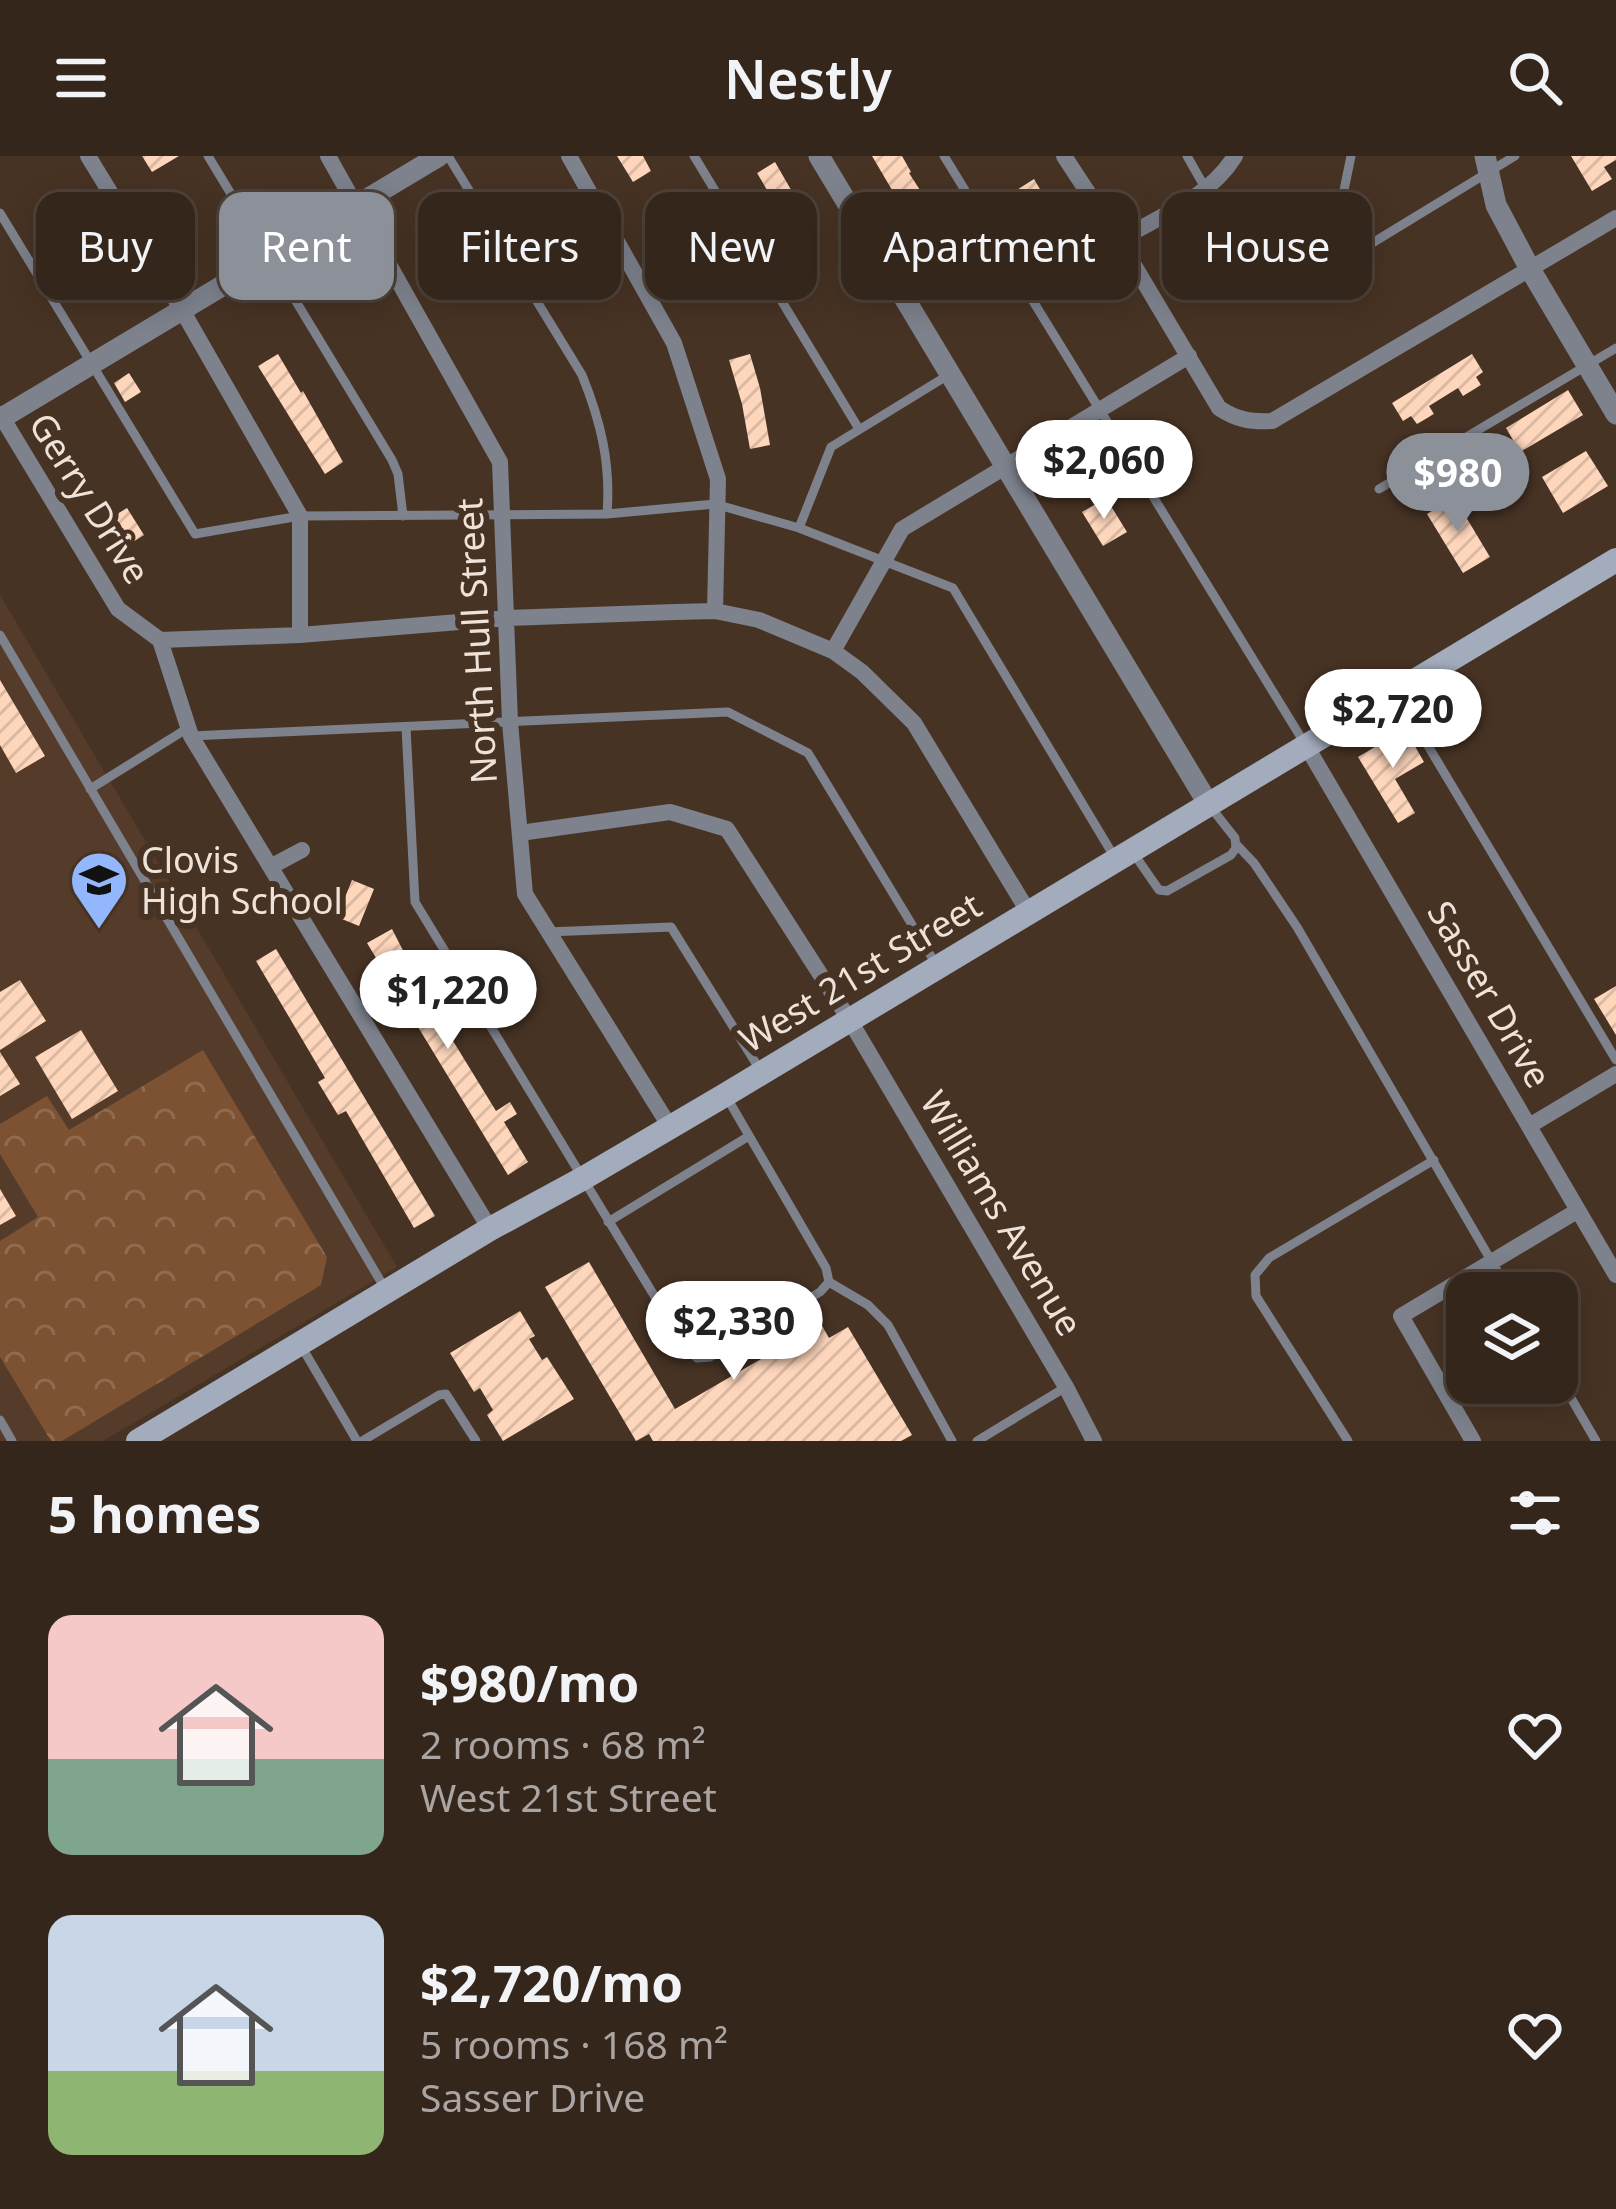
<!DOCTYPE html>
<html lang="en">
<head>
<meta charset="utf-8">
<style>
  :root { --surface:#35261b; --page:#403228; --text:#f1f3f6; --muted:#aaa5a3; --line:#4f433a; --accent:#8c9099 }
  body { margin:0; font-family:"Noto Sans",sans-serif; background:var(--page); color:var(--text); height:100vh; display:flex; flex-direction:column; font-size:45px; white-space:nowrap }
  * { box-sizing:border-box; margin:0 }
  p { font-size:39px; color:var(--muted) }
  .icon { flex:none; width:66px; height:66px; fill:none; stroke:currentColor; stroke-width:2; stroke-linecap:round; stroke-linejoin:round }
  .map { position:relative; height:1285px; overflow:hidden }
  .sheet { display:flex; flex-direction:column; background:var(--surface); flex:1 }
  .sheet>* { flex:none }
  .hud { position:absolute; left:36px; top:36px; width:1545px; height:108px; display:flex; gap:24px }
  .buttons { position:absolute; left:1446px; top:1116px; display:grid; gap:24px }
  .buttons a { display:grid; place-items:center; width:132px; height:132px; border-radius:24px; background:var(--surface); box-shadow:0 6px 30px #0003,0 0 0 3px var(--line); font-size:60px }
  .price { position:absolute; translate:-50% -102px; padding:0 27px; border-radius:42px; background:#fff; color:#222; font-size:39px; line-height:78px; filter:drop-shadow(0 3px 6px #0008) }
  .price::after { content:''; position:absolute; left:50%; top:72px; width:36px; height:27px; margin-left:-18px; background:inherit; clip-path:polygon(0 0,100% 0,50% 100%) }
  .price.current { background:var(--accent); color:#fff }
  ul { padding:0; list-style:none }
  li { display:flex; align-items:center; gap:36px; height:300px; padding:0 48px }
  li span { display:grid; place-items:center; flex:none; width:336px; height:240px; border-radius:24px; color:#555 }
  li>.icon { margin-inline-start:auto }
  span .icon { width:144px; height:144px; fill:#fffc; stroke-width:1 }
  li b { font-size:51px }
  h2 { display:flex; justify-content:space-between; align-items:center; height:144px; padding:0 48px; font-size:51px }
  .chip { padding:0 42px; border-radius:24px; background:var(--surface); box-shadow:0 6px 30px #0003,0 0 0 3px var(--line); font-size:42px; line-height:108px }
  .chip.current { background:var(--accent); color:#fff }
  header { display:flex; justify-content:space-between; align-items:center; height:156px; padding:0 48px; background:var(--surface); font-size:54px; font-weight:600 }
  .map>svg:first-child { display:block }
  .built { fill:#553b2a }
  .park { fill:url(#park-crowns) }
  .building { fill:url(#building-hatch) }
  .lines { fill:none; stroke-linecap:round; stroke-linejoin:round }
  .service { stroke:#7d828d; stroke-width:9 }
  .minor { stroke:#7d828d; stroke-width:16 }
  .tertiary { stroke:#7d828d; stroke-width:21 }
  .secondary { stroke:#a3acbd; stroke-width:24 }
  .labels { text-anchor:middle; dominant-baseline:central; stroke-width:12; stroke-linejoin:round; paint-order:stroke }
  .street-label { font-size:36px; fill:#efe2d9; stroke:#473324 }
  .poi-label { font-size:36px; fill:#efe2d9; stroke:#473324; text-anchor:start }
</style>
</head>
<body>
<header><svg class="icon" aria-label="menu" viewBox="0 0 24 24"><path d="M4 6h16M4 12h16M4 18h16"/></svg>Nestly<svg class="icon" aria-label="search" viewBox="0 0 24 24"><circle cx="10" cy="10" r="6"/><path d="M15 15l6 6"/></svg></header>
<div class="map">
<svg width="1616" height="1285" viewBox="0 0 1616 1285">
  <defs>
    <pattern id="park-crowns" width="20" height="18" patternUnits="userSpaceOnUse" patternTransform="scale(3)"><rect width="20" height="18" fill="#7d5232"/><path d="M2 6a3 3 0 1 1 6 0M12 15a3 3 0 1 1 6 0" fill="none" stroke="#906b4f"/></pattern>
    <pattern id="building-hatch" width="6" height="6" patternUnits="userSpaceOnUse" patternTransform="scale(3)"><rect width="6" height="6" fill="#fed6bc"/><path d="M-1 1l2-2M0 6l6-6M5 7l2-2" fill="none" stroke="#dab9a3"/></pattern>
  </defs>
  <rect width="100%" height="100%" fill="#473324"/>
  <!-- built -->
  <path class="built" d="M0,439L397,1111L103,1285H0Z"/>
  <!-- park -->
  <path class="park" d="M203,894L327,1101L321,1129L62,1285H51L0,1201V1085L38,1061L0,998V968L47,940L69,974Z"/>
  <!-- building -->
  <path class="building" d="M142,0H179L152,16Z
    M617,0H643L651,15L633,26Z
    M872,0H902L911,16L909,17L958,93L940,103L927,82L922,85Z
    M1571,0H1616V4L1604,11L1612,23L1592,35Z
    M775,6L805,58L799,62L810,80L792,91L773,60L780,56L757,17Z
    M1034,23L1057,62L1035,75L1012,37Z
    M278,198L301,237L303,235L343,306L325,318L258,210Z
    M750,198L760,232L770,289L750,293L742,248L729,204Z
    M1472,198L1483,216L1476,221L1481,229L1463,240L1458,232L1429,250L1434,258L1417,268L1411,260L1403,265L1392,247Z
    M129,217L141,236L125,246L114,227Z
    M1568,234L1583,259L1520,296L1506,272Z
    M1586,295L1608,330L1563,357L1542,321Z
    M1454,341L1490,401L1463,417L1427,358Z
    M1106,342L1127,376L1103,390L1082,356Z
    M127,352L144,379L125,391L109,363Z
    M0,524L45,600L16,617L0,589Z
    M1405,573L1424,606L1395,623L1415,657L1398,667L1358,601Z
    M352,724L374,733L359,770L337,761Z
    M392,773L431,849L496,955L510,946L517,958L504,966L528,1006L508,1019L367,787Z
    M276,793L435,1060L414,1072L346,955L338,959L318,926L325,922L256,805Z
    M20,824L46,865L0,894V836Z
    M1616,830V879L1594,843Z
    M81,874L118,935L72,963L35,901Z
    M0,896L20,928L0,940Z
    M0,1033L16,1060L0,1069Z
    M589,1106L675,1253L821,1168L829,1182L848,1171L912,1279L901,1285H653L649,1278L636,1285L545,1131Z
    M520,1155L535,1180L529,1183L542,1204L547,1201L574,1243L503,1285L487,1259L493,1254L480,1232L474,1236L450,1197Z"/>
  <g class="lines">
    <!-- service -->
    <path class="service" d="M208,0L392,304L398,318L403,360
      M448,0L582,219C601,266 611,308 607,358
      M694,0L859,273
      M944,0L1305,588
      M1187,0L1261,130L1285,136L1310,125L1515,0
      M0,57L195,378L300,360L607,358L715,348L799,372L953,432L1115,702
      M1319,120L1337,68L1351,0
      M1379,333L1616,192
      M799,372L831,291L950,218
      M0,479L384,1131
      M1397,538L1616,904
      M406,571L415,746L686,1192L697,1202L710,1201L820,1136L829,1126L826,1112L726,940
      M191,580L728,556L808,597L937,810
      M90,633L188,572
      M1236,688L1254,707L1297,771L1510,1137
      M1134,698L1159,734L1167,735L1231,699L1236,692L1235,682L1209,649
      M548,776L671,771L762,917
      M608,1066L749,980
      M829,1126L868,1149L888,1169L952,1285
      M300,1188L357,1285
      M1557,1218L1596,1285
      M0,1264L12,1285
      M362,1285L439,1239L446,1238L476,1285
      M977,1285L1066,1231
      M1348,1285L1256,1140L1255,1119L1269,1102L1434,1004"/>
    <!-- minor -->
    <path class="minor" d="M88,0L182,154L300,360V479
      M328,0L500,306L510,566L525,738L670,971
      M569,0L674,187L718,323L715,455
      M1064,0L1119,84L1219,252C1237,264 1251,266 1272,265L1616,62
      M1119,84C1159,61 1210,41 1235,0
      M0,258L118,453L160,484L191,580L490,1073
      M160,484L300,479L508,462L675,456L715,455L759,464L833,495L862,516L914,567L1029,757
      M833,495L902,373L1189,200
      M1307,591L1616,1119
      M520,677L670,656L727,673L849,863L1066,1231L1094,1285
      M272,710L302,694
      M1529,970L1616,918
      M1473,1285L1401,1160L1577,1055"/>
    <!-- tertiary -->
    <path class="tertiary" d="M819,0L1209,649
      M1485,0L1496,49L1530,113L1616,258
      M0,263L439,0"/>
    <!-- secondary -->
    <path class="secondary" d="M138,1285L490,1073L582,1023L725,939L1616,404"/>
  </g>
  <!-- icons -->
  <defs>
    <symbol id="school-pin" viewBox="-11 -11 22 30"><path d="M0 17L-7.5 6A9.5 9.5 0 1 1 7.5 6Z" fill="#93b7fd" stroke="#473324"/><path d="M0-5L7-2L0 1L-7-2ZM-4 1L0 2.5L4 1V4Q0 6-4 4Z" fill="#111"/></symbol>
  </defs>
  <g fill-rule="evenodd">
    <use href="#school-pin" x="66" y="691" width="66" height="90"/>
  </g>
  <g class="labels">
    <!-- street labels -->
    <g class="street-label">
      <text transform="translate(90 342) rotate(58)">Gerry Drive</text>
      <text transform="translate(476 485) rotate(-93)">North Hull Street</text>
      <text transform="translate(860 816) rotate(-31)">West 21st Street</text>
      <text transform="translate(1490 838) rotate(60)">Sasser Drive</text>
      <text transform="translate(1002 1057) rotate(59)">Williams Avenue</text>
    </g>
    <!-- poi labels -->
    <g class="poi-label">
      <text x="141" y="703">Clovis<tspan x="141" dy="41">High School</tspan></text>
    </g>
  </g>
</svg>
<div class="buttons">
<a><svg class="icon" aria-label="layers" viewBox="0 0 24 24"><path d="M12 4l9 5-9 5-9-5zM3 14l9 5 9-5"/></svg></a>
</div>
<b class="price" style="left:1104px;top:366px">$2,060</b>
<b class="price current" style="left:1458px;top:379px">$980</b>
<b class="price" style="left:1393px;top:615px">$2,720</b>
<b class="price" style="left:448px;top:896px">$1,220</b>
<b class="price" style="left:734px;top:1227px">$2,330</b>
<div class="hud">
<a class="chip">Buy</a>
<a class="chip current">Rent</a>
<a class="chip">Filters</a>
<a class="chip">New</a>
<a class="chip">Apartment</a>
<a class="chip">House</a>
</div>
</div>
<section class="sheet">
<h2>5 homes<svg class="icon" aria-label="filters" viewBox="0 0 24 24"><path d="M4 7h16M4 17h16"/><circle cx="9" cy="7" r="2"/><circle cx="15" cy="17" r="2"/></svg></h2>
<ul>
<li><span style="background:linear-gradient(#f6c9c9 60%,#7fa58c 0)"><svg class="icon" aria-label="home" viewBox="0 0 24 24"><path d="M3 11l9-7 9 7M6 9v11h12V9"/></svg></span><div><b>$980/mo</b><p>2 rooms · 68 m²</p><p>West 21st Street</p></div><svg class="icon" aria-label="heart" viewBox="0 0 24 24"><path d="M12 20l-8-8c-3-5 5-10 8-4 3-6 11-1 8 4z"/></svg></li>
<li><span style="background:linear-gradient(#c9d6e8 65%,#8fb573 0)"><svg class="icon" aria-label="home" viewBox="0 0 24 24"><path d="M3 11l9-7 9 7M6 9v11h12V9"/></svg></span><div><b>$2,720/mo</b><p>5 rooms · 168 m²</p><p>Sasser Drive</p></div><svg class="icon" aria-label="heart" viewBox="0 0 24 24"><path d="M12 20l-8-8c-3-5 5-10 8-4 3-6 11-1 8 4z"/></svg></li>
</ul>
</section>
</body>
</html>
